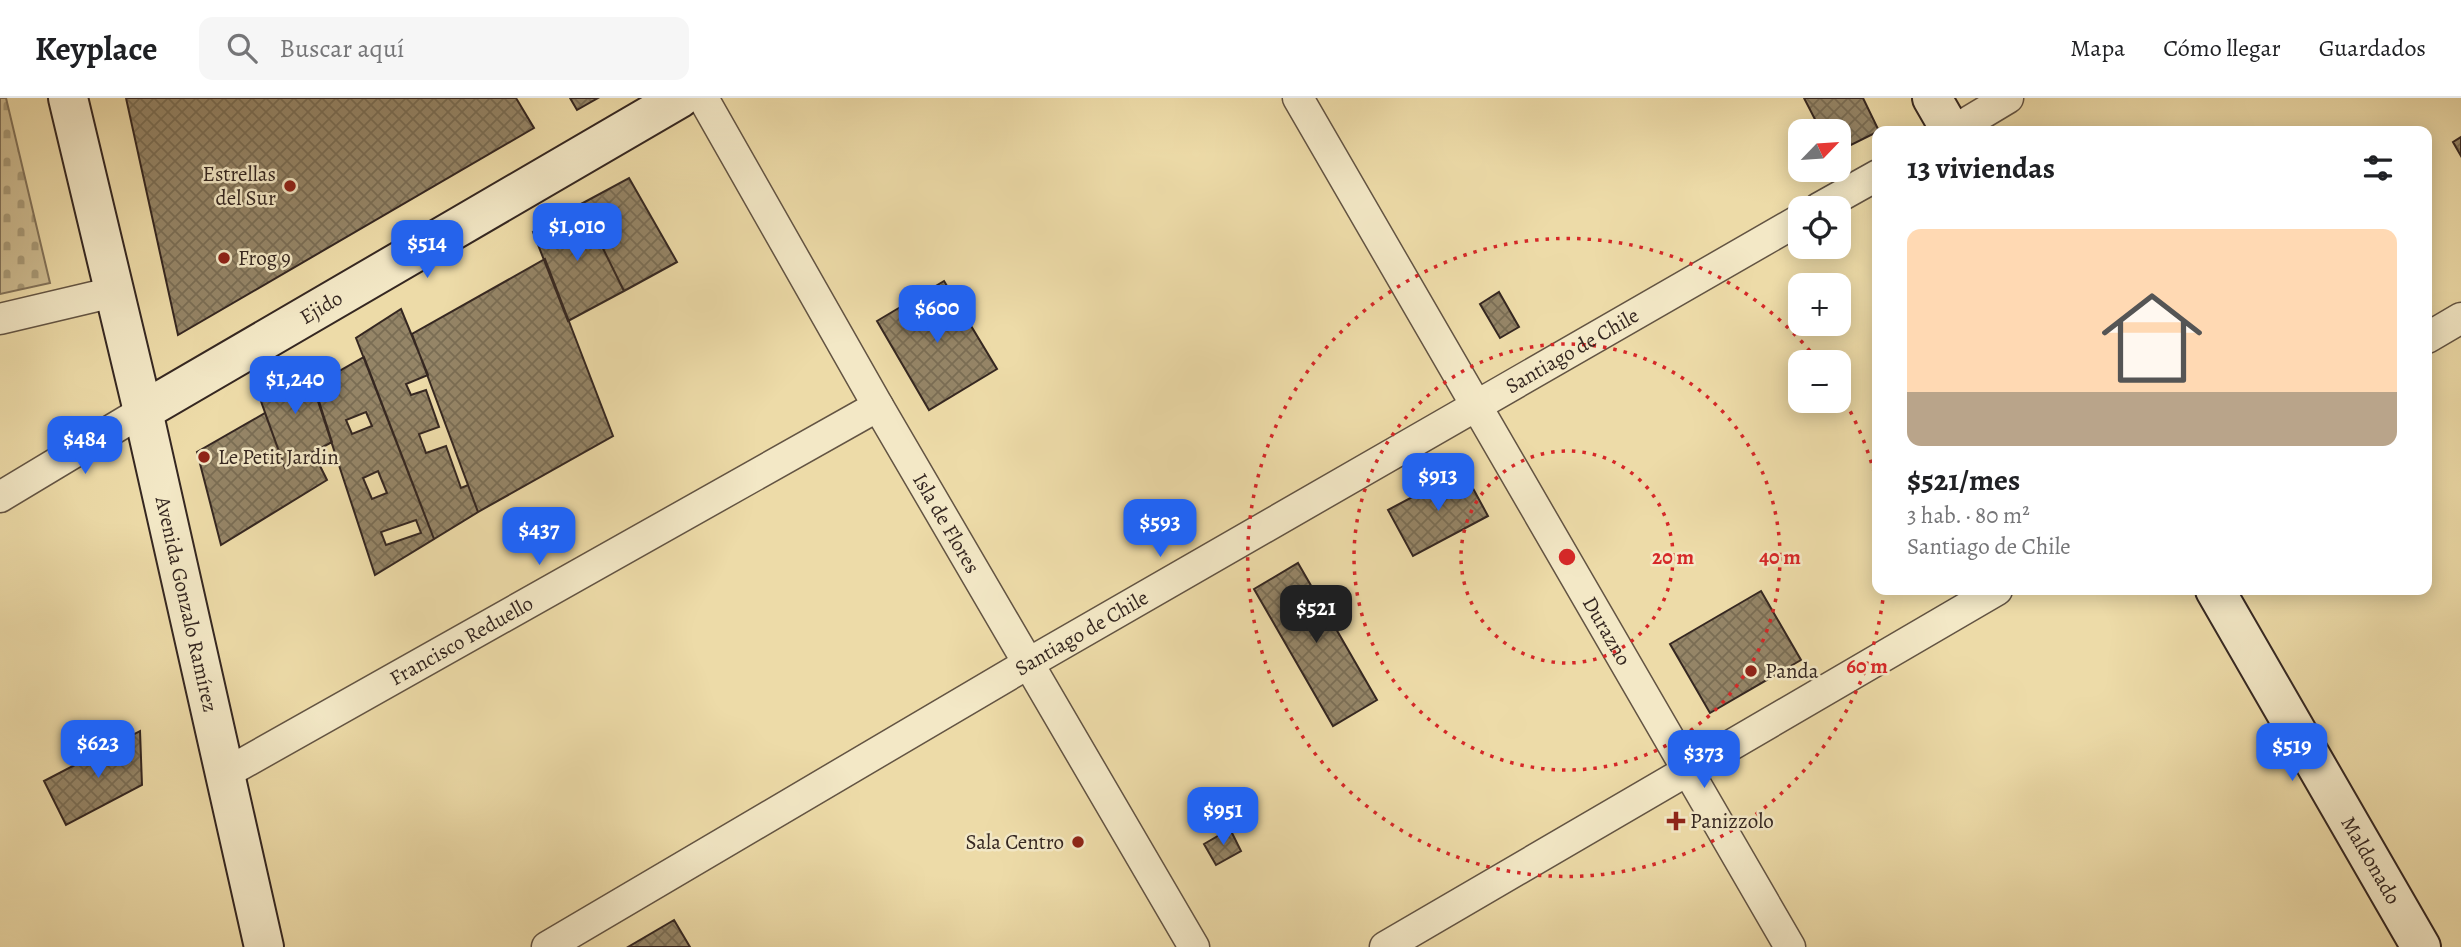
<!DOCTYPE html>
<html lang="es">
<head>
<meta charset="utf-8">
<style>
  :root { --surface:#fff; --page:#f6f6f6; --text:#202124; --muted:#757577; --line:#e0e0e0; --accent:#2563eb }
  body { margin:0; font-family:Alegreya,serif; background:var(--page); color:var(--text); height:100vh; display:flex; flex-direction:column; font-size:26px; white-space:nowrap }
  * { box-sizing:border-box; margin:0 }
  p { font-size:23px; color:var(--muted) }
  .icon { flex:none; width:38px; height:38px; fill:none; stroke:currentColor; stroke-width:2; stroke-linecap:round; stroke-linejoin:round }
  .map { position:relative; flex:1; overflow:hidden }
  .sheet { position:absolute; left:1872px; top:28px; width:560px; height:469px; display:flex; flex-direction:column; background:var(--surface); border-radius:14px; box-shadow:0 4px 18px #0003 }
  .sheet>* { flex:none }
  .needle { width:46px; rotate:65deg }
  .fabs { position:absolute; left:1788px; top:21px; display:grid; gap:14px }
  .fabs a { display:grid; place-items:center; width:63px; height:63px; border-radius:14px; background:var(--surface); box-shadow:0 4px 18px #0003; font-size:35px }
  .price { position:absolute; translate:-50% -60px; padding:0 16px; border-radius:14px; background:var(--accent); color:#fff; font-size:23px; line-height:46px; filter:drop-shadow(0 2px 4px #0008) }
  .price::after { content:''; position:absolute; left:50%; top:42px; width:21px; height:16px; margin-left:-10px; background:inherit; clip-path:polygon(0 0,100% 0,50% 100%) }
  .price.active { background:#222; color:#fff }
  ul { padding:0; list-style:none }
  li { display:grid; align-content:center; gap:14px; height:371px; padding:0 35px }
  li+li { border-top:2px solid var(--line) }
  li span { display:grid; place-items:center; height:217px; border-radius:14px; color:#555 }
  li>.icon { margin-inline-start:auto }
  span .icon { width:126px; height:126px; fill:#fffc; stroke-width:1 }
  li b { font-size:30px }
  h2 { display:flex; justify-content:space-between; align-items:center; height:84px; padding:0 35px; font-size:30px }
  header { display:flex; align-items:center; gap:42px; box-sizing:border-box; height:98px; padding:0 35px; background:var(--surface); border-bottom:2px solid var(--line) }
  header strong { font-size:33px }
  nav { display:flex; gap:38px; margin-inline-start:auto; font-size:24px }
  .search { width:490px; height:63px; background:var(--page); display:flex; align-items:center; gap:18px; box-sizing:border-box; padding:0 24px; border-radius:14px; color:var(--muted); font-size:26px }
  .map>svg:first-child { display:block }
  .cemetery { fill:url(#cemetery-stones); stroke:#827259; stroke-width:2 }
  .building { fill:url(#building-cross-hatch); stroke:#352721; stroke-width:2; fill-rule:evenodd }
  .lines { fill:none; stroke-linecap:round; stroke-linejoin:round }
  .street-casing { stroke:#635443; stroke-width:33 }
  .secondary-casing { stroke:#352721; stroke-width:42 }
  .street { stroke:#f3e8c6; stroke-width:30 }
  .secondary { stroke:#f3e8c6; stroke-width:38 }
  .ring { fill:none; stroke:#d62828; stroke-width:3.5; stroke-dasharray:3.5 7 }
  .poi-dot { fill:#8f2418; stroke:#f3e8c6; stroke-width:2.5 }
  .labels { text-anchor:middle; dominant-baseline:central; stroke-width:5; stroke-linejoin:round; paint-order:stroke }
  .poi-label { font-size:21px; fill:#352721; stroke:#f3e8c6; text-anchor:start }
  .street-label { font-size:21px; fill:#352721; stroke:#f3e8c6 }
  .centre { fill:#d62828; stroke:#f3e8c6; stroke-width:3.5 }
  .ring-label { font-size:21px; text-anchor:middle; font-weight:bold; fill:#d62828; stroke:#f3e8c6; stroke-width:5; stroke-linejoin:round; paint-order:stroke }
</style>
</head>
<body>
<header>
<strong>Keyplace</strong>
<div class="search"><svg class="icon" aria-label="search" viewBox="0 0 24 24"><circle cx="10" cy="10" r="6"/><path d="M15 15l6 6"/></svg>Buscar aquí</div>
<nav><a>Mapa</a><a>Cómo llegar</a><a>Guardados</a></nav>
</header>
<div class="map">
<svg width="2461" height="849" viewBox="0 0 2461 849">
  <defs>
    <pattern id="cemetery-stones" width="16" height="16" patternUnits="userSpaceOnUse" patternTransform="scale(1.75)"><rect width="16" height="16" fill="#cebc91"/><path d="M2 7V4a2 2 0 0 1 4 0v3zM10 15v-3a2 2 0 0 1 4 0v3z" fill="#a89976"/></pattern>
    <pattern id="building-cross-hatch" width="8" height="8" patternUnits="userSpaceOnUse" patternTransform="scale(1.75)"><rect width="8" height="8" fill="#958567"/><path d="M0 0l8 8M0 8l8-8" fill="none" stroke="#7a6d54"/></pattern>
  </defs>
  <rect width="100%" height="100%" fill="#eddba8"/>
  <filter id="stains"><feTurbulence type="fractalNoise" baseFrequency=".00286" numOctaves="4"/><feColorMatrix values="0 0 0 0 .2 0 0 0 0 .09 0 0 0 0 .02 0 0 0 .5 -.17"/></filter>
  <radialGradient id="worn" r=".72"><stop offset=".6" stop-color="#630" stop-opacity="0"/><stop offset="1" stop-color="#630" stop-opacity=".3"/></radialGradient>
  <!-- cemetery -->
  <path class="cemetery" d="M0,0H6L50,185L0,196Z"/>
  <!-- building -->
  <path class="building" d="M126,0H516L534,30L178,237Z
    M570,0H598L577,12Z
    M1804,0H1863L1879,33L1839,53V33H1821Z
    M2461,39V58L2453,44Z
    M629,80L677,164L624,193L581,106Z
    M581,106L624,193L568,223L533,134Z
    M545,161L613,338L478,414L412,236Z
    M944,183L997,271L929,312L877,223Z
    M1499,194L1519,229L1500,240L1480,206Z
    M401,211L428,277L406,286L411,297L426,292L439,329L419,336L426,355L446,348L461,390L468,387L478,414L434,441L356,240Z
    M364,259L434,441L375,477L313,288ZM366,314L372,328L352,336L346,322ZM378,373L387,395L372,401L363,380ZM416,422L421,435L386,447L381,434Z
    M307,266L332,344L285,370L258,295Z
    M265,315L285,370L313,354L327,382L221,447L197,354Z
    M1463,372L1488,418L1413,458L1388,412Z
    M1298,465L1377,602L1333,628L1254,491Z
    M1761,493L1801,562L1710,615L1670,546Z
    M140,633L142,687L66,727L44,683Z
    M1230,731L1241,753L1216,767L1204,746Z
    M674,822L690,849H628Z"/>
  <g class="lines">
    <defs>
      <g id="street">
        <path id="s1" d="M703,0L878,308L1194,849"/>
        <path id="s2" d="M1298,0L1790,849"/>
        <path d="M1953,33L2008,0"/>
        <path d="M1819,110L1878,77"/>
        <path d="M0,221L114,194"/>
        <path d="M2427,240L2461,220"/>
        <path d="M0,399L143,313"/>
        <path id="s3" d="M226,675L878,308"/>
        <path id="s4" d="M547,849L1029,565L1801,121"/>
        <path d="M1385,849L1997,492"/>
      </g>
      <g id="secondary">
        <path id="s5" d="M68,0L143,313L264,849"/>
        <path d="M1932,0L1951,33"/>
        <path id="s6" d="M143,313L680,0"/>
        <path id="s7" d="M2215,492L2421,849"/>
      </g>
    </defs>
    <!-- street casing -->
    <use href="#street" class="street-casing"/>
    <!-- secondary casing -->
    <use href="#secondary" class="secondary-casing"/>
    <!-- street -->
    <use href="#street" class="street"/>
    <!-- secondary -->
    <use href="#secondary" class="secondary"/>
  </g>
  <!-- distance rings -->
  <g class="ring">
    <circle cx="1567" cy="459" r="106"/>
    <circle cx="1567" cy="459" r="213"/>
    <path d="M1884 492A319 319 0 1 1 1818 263M1840 295A319 319 0 0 1 1877 385"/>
  </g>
  <!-- markers -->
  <g class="poi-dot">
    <circle cx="290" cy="88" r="7"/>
    <circle cx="224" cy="160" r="7"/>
    <circle cx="204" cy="359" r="7"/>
    <circle cx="1751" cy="573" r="7"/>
    <path d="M1672.5 712.5h7v7h7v7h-7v7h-7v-7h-7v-7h7z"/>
    <circle cx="1078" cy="744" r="7"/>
  </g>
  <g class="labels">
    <!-- poi labels -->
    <g class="poi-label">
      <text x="276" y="76" text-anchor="end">Estrellas<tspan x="276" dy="24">del Sur</tspan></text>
      <text x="238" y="160">Frog 9</text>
      <text x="218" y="359">Le Petit Jardin</text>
      <text x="1765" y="573">Panda</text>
      <text x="1690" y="723">Panizzolo</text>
      <text x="1064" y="744" text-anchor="end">Sala Centro</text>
    </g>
    <!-- street labels -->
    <g class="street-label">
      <text stroke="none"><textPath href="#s6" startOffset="206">Ejido</textPath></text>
      <text stroke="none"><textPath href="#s4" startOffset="1186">Santiago de Chile</textPath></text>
      <text stroke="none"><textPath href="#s1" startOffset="490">Isla de Flores</textPath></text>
      <text stroke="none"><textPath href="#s5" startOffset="520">Avenida Gonzalo Ramírez</textPath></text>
      <text stroke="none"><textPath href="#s2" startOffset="616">Durazno</textPath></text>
      <text stroke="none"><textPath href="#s4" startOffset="620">Santiago de Chile</textPath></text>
      <text stroke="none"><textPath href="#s3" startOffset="270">Francisco Reduello</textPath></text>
      <text stroke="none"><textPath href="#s7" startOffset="312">Maldonado</textPath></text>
    </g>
  </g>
  <circle cx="1567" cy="459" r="10" class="centre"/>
  <g class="ring-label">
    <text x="1673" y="466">20 m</text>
    <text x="1780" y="466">40 m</text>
    <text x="1867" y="575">60 m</text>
  </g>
  <rect width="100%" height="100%" filter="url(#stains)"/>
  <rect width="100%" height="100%" fill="url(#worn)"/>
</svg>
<div class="fabs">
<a><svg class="needle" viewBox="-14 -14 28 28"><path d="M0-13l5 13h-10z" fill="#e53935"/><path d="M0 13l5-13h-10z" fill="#757577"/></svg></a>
<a><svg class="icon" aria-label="locate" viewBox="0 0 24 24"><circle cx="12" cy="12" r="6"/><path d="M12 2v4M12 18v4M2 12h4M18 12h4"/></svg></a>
<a>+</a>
<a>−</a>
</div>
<b class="price" style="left:577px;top:165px">$1,010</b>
<b class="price" style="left:427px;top:182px">$514</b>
<b class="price" style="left:937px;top:247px">$600</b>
<b class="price" style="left:295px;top:318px">$1,240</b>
<b class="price" style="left:85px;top:378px">$484</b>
<b class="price" style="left:1438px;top:415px">$913</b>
<b class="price" style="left:1160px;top:461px">$593</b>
<b class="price" style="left:539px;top:469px">$437</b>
<b class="price active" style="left:1316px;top:547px">$521</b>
<b class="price" style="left:98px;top:682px">$623</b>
<b class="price" style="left:2292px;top:685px">$519</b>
<b class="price" style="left:1704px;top:692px">$373</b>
<b class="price" style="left:1223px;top:749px">$951</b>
<section class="sheet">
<h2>13 viviendas<svg class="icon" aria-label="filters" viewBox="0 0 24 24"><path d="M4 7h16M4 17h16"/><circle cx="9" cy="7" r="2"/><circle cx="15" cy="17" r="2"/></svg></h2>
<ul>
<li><span style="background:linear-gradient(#ffd9b3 75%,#b9a48a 0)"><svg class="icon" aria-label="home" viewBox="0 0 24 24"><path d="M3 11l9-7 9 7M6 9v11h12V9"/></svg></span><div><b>$521/mes</b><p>3 hab. · 80 m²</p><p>Santiago de Chile</p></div></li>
</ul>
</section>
</div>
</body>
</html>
